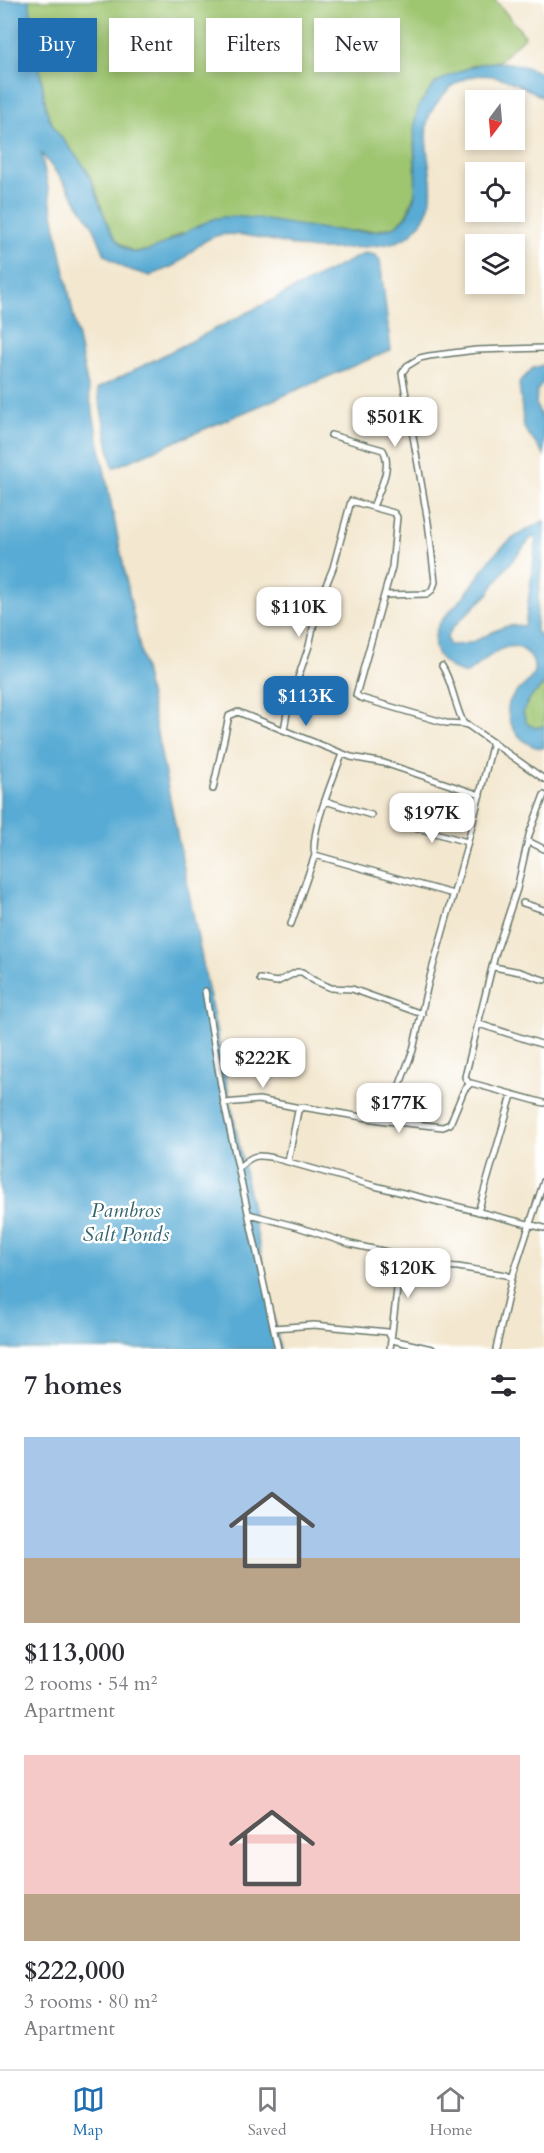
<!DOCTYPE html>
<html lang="en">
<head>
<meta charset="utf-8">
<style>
  :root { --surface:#fff; --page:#f7f7f7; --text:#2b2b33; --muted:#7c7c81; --line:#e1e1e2; --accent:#1f6fb2 }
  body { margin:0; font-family:Cardo,serif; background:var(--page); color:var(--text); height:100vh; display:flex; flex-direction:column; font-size:22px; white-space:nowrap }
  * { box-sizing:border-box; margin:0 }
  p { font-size:20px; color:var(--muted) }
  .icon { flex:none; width:33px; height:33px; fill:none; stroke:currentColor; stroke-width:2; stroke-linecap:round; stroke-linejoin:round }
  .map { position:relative; height:1349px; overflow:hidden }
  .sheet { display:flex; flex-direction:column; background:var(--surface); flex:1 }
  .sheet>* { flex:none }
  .top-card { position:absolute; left:18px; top:18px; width:508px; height:54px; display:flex; gap:12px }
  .needle { width:39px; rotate:196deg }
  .fabs { position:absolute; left:465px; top:90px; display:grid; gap:12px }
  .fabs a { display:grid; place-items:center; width:60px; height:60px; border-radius:0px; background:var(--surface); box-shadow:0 3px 9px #0003; font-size:30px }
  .price { position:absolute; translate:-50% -51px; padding:0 14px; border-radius:12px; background:#fff; color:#222; font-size:20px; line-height:39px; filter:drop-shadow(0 2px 3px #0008) }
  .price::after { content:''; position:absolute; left:50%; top:36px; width:18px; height:14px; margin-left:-9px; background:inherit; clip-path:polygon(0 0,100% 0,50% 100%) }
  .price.on { background:var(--accent); color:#fff }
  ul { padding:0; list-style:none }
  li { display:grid; align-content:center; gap:12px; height:318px; padding:0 24px }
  li span { display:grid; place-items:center; height:186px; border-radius:0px; color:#555 }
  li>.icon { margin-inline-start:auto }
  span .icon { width:108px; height:108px; fill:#fffc; stroke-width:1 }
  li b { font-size:26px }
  h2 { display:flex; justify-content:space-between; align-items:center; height:72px; padding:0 24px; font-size:26px }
  .chip { padding:0 21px; border-radius:0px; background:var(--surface); box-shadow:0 3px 9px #0003; font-size:21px; line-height:54px }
  .chip.on { background:var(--accent); color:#fff }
  .tab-bar { display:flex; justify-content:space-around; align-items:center; height:84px; border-top:2px solid var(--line); background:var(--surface); font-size:16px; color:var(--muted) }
  .tab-bar a { display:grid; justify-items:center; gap:3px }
  .tab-bar .on { color:var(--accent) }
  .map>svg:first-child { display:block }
  .green { fill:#9ec570; stroke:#5e8152; stroke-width:1.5 }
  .water { fill:#59abd4; stroke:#3c7484; stroke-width:1.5; fill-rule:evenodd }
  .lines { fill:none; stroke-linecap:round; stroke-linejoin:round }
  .minor-casing { stroke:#69786a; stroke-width:8 }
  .minor { stroke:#fff; stroke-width:5 }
  .labels { text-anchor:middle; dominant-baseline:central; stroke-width:5; stroke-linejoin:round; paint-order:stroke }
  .water-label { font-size:21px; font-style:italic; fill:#33646c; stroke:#fff }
</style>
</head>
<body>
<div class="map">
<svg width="544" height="1349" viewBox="0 0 544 1349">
  <rect width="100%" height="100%" fill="#fff"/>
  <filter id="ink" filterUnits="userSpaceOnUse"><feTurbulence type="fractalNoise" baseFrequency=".0167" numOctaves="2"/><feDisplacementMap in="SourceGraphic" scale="12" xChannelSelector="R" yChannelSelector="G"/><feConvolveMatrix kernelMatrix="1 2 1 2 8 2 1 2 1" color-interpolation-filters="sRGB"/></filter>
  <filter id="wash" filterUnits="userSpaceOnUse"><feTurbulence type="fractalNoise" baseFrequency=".008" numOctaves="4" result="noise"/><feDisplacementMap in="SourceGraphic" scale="24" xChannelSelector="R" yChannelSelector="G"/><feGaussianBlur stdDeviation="1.35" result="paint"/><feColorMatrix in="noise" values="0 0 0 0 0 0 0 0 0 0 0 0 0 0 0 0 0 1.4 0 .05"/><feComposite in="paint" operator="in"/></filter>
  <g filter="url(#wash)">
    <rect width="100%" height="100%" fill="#f3e7cf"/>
    <!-- green -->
    <path class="green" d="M29,0H495L525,36L499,61L474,65L435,83L414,143L416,190L406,215L396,226L377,230L347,231L307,228L181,233L153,250L133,252L117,241L109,229L94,184L85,167L56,131L47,112Z
      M544,684V726L535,728L527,724L523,713L529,699Z"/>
    <!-- water -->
    <path class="water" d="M0,0H29C33,25 37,51 41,76C43,88 44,101 47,112C54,134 73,149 85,168C99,190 106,246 134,252C153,256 194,224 217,218C227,216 243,217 253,218C284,222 372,242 397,225C433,200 403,137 420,104C422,100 426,96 428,93C431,89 433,85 437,83C445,77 456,73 466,69C489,57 522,62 544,75V98C510,80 477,60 445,93C437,102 428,113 427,124C421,166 449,196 412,233C408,237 398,242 392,243C375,247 322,251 306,248C283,244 242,231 220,235C200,239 191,255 175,265C167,269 158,272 150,276L124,268L105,255L93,226L66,185L41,153L280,1349H0Z
      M365,253L375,255L380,260L391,350L113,468L97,389Z
      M544,365V381L537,391L536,404L544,423V455L524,428L519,383L533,368Z
      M544,521C544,558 537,594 536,631L544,640V684L529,699L523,713L527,724L535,728L544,726V748C524,749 503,723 509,703C513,690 531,685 534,671C535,665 532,658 528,654C508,632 483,664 465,674C444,667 427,652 438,626C444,615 457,605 465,595C476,582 483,566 495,554C509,539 525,530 544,521ZM532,537L536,538L535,550L525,626C502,622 493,634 472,642C464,645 457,645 449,645L447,637L453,627L489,593L502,573Z"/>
  </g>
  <g filter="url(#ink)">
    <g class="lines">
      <defs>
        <path id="minor" d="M331,435L383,450C393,467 379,490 373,507
          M385,595L427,594L432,590L435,582L428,522L402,373L407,366L420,358L429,356L476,350L544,348
          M442,666C453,683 454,705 464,724
          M284,730L288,707L309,646L318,605L333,568L351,501L394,513L397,517L392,567L356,695L361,698L446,723L464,724L469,726L544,779
          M213,789L229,716L238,712L351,757L384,763L480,795
          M325,801L371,815
          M404,824L467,842
          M528,841L544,849
          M315,855L453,894
          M523,903L544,910
          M291,924L315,855C309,834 334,777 342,754
          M494,967L520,972L544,980
          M260,979L277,982L297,972H302L313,980L331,988L352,989L422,1014
          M205,991L224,1103L278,1349
          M479,1024L544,1045
          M469,1084L465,1077L495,955L517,889L529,835L544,795
          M224,1103L259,1100L300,1108
          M386,1121L413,1050L428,984L464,857L493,742
          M288,1161L298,1111L302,1107L386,1121L443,1127L450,1124L464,1090L471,1083L544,1103
          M239,1167C253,1155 256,1154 274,1158L371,1185L544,1228
          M478,1212L512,1095
          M249,1214L298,1227L350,1244L401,1255L438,1266L458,1267L506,1275L512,1278
          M274,1328L314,1325L388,1332L392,1340L432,1349
          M390,1349L401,1255
          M496,1349L512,1278L544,1181"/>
      </defs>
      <!-- minor casing -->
      <use href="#minor" class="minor-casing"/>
      <!-- minor -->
      <use href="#minor" class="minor"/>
    </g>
  </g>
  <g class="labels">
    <!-- water labels -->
    <g class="water-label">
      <text x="126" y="1210">Pambros<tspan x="126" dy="24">Salt Ponds</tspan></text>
    </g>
  </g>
</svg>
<div class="fabs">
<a><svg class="needle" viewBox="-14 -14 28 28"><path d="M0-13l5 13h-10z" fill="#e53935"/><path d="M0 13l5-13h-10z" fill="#7c7c81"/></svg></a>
<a><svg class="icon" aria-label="locate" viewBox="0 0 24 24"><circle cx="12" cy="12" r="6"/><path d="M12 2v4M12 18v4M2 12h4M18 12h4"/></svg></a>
<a><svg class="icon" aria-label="layers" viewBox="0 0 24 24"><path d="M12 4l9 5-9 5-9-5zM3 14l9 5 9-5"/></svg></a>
</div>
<b class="price" style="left:395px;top:448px">$501K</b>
<b class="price" style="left:299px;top:638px">$110K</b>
<b class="price on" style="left:306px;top:727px">$113K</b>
<b class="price" style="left:432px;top:844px">$197K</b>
<b class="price" style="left:263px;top:1089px">$222K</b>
<b class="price" style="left:399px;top:1134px">$177K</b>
<b class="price" style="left:408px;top:1299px">$120K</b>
<div class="top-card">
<a class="chip on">Buy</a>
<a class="chip">Rent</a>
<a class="chip">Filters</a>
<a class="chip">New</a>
</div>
</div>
<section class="sheet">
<h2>7 homes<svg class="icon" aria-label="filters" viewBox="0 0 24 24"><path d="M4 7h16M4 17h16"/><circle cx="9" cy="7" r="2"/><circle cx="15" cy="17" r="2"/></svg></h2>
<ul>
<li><span style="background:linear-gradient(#a9c7e8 65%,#b9a48a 0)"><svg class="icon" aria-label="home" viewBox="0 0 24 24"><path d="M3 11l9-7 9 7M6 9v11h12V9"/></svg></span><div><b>$113,000</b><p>2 rooms · 54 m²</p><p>Apartment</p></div></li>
<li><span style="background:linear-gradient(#f6c9c9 75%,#b9a48a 0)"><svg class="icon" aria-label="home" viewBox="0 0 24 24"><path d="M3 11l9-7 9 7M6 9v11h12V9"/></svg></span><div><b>$222,000</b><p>3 rooms · 80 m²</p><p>Apartment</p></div></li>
</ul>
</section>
<nav class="tab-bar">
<a class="on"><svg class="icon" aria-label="map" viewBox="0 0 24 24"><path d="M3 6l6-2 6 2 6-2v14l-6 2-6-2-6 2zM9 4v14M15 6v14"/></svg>Map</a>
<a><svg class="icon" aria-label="saved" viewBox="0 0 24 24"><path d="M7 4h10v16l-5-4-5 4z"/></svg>Saved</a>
<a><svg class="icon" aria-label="home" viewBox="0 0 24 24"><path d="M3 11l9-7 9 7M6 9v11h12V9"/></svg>Home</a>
</nav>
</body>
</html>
